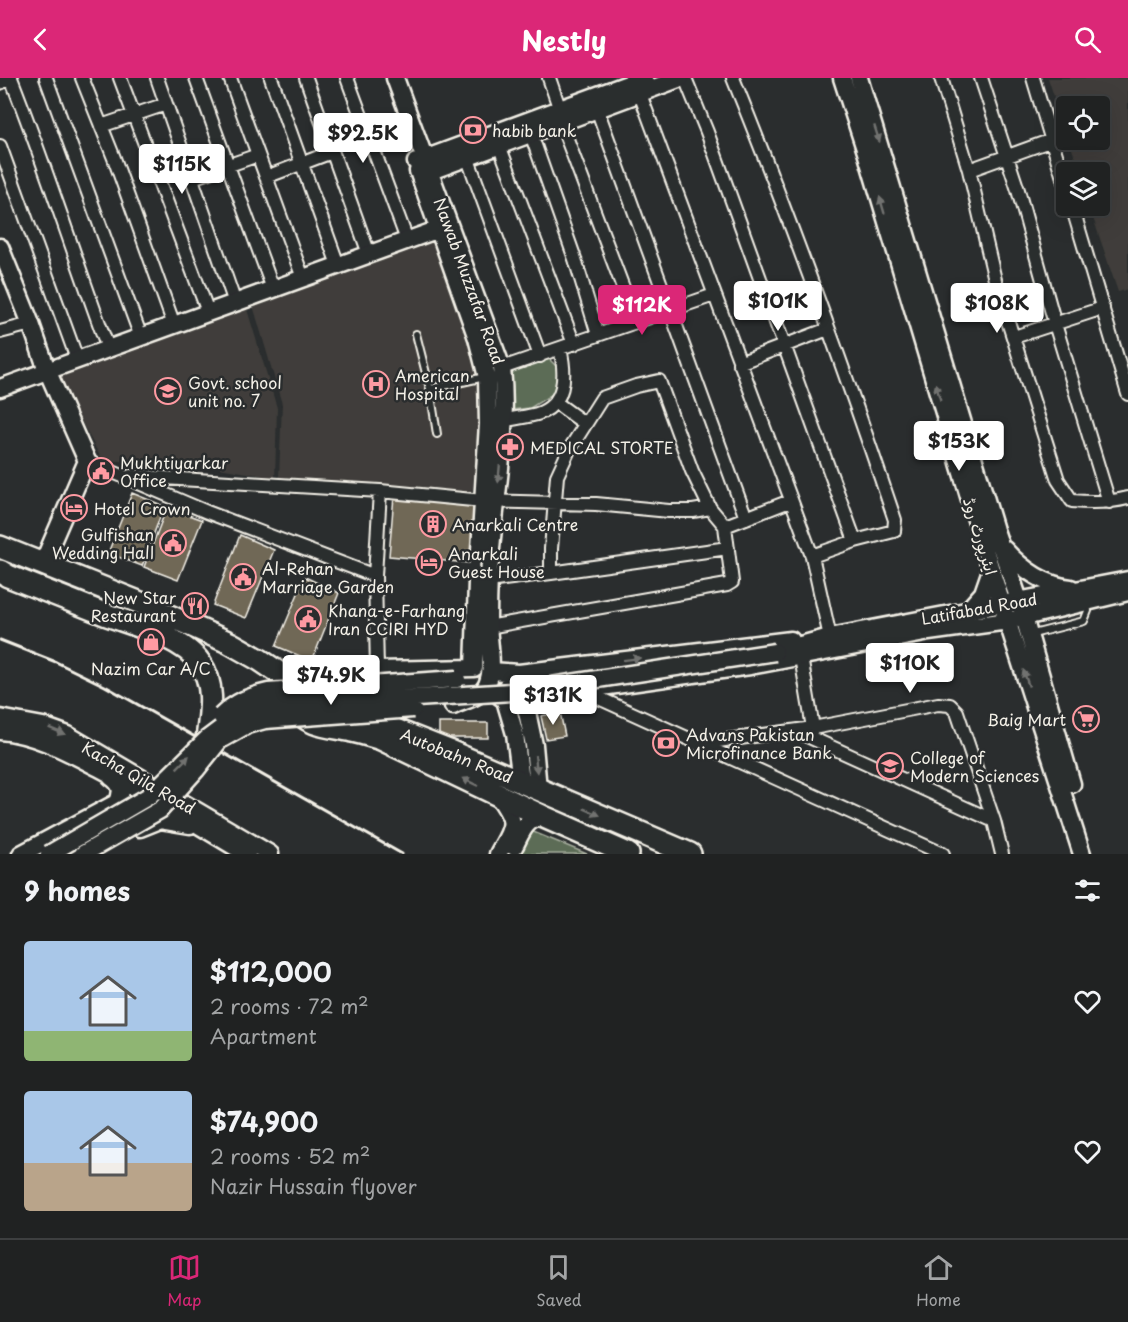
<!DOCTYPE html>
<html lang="en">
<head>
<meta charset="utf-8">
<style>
  :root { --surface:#202222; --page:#2d2f2f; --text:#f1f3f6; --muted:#a2a4a5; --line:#3d3f40; --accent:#db2777 }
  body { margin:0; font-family:"Playpen Sans","Playpen Sans Arabic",sans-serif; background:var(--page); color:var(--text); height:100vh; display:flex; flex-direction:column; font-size:22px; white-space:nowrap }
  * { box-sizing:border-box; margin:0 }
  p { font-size:20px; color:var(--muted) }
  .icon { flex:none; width:33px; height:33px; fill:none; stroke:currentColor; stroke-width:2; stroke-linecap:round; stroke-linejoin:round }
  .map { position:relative; height:776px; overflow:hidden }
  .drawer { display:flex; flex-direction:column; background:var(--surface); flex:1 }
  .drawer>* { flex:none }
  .fabs { position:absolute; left:1056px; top:18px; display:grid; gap:12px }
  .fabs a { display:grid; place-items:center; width:54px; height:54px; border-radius:6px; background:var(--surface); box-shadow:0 6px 24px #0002,0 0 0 2px var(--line); font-size:30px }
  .price { position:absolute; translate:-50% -51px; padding:0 14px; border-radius:6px; background:#fff; color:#222; font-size:20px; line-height:39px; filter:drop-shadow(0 2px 3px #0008) }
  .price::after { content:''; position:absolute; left:50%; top:36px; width:18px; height:14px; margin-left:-9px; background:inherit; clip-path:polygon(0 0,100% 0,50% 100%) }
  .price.on { background:var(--accent); color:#fff }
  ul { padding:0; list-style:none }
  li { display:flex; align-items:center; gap:18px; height:150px; padding:0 24px }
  li span { display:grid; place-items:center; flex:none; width:168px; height:120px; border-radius:6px; color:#555 }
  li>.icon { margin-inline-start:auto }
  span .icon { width:72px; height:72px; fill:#fffc; stroke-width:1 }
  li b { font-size:26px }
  h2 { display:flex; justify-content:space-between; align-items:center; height:72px; padding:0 24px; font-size:26px }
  header { display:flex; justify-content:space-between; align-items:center; height:78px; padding:0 24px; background:var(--accent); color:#fff; font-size:27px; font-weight:700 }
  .dock { display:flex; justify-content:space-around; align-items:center; height:84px; border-top:2px solid var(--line); background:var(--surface); font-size:16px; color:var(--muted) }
  .dock a { display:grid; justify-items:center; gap:3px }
  .dock .on { color:var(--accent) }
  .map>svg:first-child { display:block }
  .built { fill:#3f3e3a }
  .green { fill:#5b6c56; stroke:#a8ae9f; stroke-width:1.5 }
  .building { fill:#706757; stroke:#f4f1e8; stroke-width:1.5 }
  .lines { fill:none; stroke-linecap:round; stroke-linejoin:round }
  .lane-casing { stroke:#f4f1e8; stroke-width:10 }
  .street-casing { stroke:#f4f1e8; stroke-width:16 }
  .secondary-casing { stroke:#f4f1e8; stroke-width:21 }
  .highway-casing { stroke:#f4f1e8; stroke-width:26 }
  .lane { stroke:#2a2d2e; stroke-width:6 }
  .street { stroke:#2a2d2e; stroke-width:12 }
  .secondary { stroke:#2a2d2e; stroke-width:16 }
  .highway { stroke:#2a2d2e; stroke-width:21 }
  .rail { stroke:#f4f1e8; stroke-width:3 }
  .secondary-bridge-casing { stroke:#f4f1e8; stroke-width:21; stroke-linecap:butt }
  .secondary-bridge { stroke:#2a2d2e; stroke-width:16 }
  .oneway { fill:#71726f }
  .labels { text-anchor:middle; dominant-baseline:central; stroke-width:5; stroke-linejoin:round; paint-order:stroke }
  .poi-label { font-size:16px; fill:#f4f1e8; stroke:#2a2d2e; text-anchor:start }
  .street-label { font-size:16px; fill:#f4f1e8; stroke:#2a2d2e }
</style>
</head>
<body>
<header><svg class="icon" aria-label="back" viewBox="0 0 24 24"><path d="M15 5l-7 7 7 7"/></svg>Nestly<svg class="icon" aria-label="search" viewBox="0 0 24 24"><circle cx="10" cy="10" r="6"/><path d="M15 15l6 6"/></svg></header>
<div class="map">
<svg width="1128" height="776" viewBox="0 0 1128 776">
  <rect width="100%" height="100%" fill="#2a2d2e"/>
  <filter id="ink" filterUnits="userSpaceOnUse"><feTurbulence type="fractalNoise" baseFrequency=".0167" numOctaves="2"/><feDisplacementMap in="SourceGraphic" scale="12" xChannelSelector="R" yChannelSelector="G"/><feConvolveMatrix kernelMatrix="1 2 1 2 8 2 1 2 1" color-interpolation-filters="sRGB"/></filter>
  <g filter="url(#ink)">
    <!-- built -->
    <path class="built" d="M1048,0H1128V211L1118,214L1089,128H1100V94H1080L1069,62H1100V28H1066V55Z
      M433,158L450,194L474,286L481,347L472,416L279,399L282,326L252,224Z
      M246,228L277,330L275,400L208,388L102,382L56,296Z"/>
    <!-- green -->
    <path class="green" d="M548,280L558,290L554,315L530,330L510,332C508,288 507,294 548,280Z
      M531,753L587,776H518Z"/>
    <!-- building -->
    <path class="building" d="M132,415L164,428L142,488L108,475Z
      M394,418L477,426L469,485L389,478Z
      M167,429L202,442L178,502L144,489Z
      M240,457L274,472L246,540L213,527Z
      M305,499L339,515L312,583L276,568Z
      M560,634L565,658L546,661L541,638Z
      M439,645H488V660H439Z"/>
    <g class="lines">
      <defs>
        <path id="lane" d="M416,256L430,311L437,356
          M430,311L485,299
          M1029,557L1084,543L1088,533L1087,524"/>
        <path id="street" d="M11,0C46,89 75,181 108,270
          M46,0L141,259
          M82,0L114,80L174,247
          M120,0L208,234
          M157,0L235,225
          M196,0L273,211
          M230,0L303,200
          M271,0L338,187
          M306,0L369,176
          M347,0L407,162
          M549,0L560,32L561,45L636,244
          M685,0L707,54L855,463
          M733,0C792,145 845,293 895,442L894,453L855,463L812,478
          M941,0L969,92L995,202L1058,402L1072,423C1092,425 1108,425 1128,420
          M981,0L1018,112L1055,246L1109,424
          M1033,0L1066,110
          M0,5L11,0
          M637,8L812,478L830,559
          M597,31L746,440
          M101,48L166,26
          M531,56L575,181L598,257
          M499,67L574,266
          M0,68L77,281
          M465,73L540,278
          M969,92L1052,62
          M266,99L332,74
          M192,100L258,77
          M1072,128L1128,316
          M0,254L31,246
          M1014,259L1103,230
          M739,285L828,251
          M502,290L714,217
          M555,324L584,345
          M503,343C514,340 526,339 537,336C567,326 566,296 560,270
          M87,383L207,434L375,498L377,592
          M130,398L380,413L375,498
          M380,413L483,423L596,426L669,433H693L710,430
          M725,448L790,423
          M551,495L728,470
          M488,549L727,507L732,504L725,448L710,430L692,393L659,303L636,308L602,320L569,372L557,398L551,471V495L488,503
          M801,579L813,650
          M581,612L943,776
          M796,653L994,743
          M697,666L813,650L938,626L950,627L957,634L994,743L1002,776"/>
        <path id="secondary" d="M395,0L502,290C508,346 498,404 492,460C489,488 488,515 488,543C488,563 495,588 487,607C481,620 464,622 453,628
          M842,0L867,77L991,492L1082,776
          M859,0L995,452L1019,522L1072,706
          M416,84L644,0
          M418,93L477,260L487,299L488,346L480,472
          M420,97L681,0
          M0,169L31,246L47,292L87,383L42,487
          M0,310L439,151
          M1004,471C1022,491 1044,507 1071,510
          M967,533L983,515L991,492
          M914,556L1008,543L1128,514
          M775,574L830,559L1128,502
          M474,590L477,504
          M491,593L519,595L791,562
          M508,606L524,620L534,667L538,711
          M293,608L314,602L377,592L474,590
          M488,610L505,622L515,656L521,703
          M538,618L750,588L925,555
          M0,640L43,648L68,657L270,776
          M0,653C36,656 68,674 99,690C150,717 198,747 247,776
          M140,750L160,742L190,747
          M514,769C522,754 524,743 542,738
          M21,776L118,724C123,712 121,706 111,699
          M498,776C514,747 518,746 498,718"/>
        <path id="highway" d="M0,469L136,523L230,565L260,582L291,603L306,621L335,637L393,651L449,673L690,776
          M0,493L8,498C41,511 74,524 107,537C134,547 184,560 200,585C216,608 210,636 207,661
          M294,630C309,649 331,648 352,653C362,655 371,658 381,661L542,738L628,776"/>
      </defs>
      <!-- lane casing -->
      <use href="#lane" class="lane-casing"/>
      <!-- street casing -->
      <use href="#street" class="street-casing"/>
      <!-- secondary casing -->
      <use href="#secondary" class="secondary-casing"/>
      <!-- highway casing -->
      <use href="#highway" class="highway-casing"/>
      <!-- lane -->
      <use href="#lane" class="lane"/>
      <!-- street -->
      <use href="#street" class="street"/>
      <!-- secondary -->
      <use href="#secondary" class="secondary"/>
      <!-- highway -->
      <use href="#highway" class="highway"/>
      <!-- rail -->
      <path class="rail" d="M0,562L56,584L105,608L402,776"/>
      <defs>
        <path id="secondary-bridge" d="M221,638C235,624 250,618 268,614L457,601
          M222,661L247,647L265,642L413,631
          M49,776L149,718L207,661L239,637L256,630L512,614L775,574
          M83,776L160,732L196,692L227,653"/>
      </defs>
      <!-- secondary-bridge casing -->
      <use href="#secondary-bridge" class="secondary-bridge-casing"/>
      <!-- secondary-bridge -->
      <use href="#secondary-bridge" class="secondary-bridge"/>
    </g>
    <!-- one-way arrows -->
    <defs><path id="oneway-solid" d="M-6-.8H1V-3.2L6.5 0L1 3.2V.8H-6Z" transform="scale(1.5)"/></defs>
    <g class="oneway">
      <use href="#oneway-solid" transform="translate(877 56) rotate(72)"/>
      <use href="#oneway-solid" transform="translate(882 127) rotate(-106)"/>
      <use href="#oneway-solid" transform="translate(938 314) rotate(-107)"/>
      <use href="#oneway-solid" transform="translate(499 396) rotate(95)"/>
      <use href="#oneway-solid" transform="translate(632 581) rotate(-7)"/>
      <use href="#oneway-solid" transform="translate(1026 600) rotate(-109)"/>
      <use href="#oneway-solid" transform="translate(57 653) rotate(22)"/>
      <use href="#oneway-solid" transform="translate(183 684) rotate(-45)"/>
      <use href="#oneway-solid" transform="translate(536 686) rotate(84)"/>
      <use href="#oneway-solid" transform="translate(470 704) rotate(-154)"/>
      <use href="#oneway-solid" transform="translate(592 734) rotate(23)"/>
    </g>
  </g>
  <!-- icons -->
  <defs>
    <symbol id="bank-ring" viewBox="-11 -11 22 22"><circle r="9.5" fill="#2a2d2e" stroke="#ff9aa2" stroke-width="1.5"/><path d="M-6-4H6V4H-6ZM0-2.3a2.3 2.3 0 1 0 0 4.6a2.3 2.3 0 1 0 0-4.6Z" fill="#ff9aa2"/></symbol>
    <symbol id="hospital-ring" viewBox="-11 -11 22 22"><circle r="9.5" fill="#2a2d2e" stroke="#ff9aa2" stroke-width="1.5"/><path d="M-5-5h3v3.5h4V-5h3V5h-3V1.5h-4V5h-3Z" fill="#ff9aa2"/></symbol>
    <symbol id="school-ring" viewBox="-11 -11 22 22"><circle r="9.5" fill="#2a2d2e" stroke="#ff9aa2" stroke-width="1.5"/><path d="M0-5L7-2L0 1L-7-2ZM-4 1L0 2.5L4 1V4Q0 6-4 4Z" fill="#ff9aa2"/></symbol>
    <symbol id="pharmacy-ring" viewBox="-11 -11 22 22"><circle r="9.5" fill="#2a2d2e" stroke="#ff9aa2" stroke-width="1.5"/><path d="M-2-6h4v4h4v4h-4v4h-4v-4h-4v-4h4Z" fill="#ff9aa2"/></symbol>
    <symbol id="civic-ring" viewBox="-11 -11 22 22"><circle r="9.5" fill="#2a2d2e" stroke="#ff9aa2" stroke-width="1.5"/><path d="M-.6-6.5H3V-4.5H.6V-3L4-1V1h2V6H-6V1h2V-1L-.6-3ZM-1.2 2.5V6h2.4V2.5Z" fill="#ff9aa2"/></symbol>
    <symbol id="hotel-ring" viewBox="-11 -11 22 22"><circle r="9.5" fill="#2a2d2e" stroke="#ff9aa2" stroke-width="1.5"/><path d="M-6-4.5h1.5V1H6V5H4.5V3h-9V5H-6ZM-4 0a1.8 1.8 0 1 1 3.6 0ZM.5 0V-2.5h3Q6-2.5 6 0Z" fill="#ff9aa2"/></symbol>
    <symbol id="building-ring" viewBox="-11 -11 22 22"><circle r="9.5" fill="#2a2d2e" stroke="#ff9aa2" stroke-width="1.5"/><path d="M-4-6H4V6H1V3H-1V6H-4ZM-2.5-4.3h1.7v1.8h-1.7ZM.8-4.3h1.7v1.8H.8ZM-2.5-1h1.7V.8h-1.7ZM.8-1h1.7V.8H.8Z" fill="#ff9aa2"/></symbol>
    <symbol id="restaurant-ring" viewBox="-11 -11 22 22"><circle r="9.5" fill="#2a2d2e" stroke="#ff9aa2" stroke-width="1.5"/><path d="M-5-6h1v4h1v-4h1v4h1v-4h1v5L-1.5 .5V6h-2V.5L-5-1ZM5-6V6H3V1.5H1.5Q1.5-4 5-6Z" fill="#ff9aa2"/></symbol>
    <symbol id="shop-ring" viewBox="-11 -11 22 22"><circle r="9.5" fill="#2a2d2e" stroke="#ff9aa2" stroke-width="1.5"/><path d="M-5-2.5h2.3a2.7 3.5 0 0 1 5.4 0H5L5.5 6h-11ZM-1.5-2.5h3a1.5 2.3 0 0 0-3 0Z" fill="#ff9aa2"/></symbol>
    <symbol id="supermarket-ring" viewBox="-11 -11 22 22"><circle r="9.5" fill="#2a2d2e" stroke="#ff9aa2" stroke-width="1.5"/><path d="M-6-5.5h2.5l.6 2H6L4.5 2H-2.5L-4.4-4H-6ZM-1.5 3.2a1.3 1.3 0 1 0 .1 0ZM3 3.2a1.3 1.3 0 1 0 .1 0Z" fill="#ff9aa2"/></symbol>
    <symbol id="university-ring" viewBox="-11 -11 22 22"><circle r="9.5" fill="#2a2d2e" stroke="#ff9aa2" stroke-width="1.5"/><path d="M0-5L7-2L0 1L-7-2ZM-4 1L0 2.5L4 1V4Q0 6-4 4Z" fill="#ff9aa2"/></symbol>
  </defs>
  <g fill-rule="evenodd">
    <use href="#bank-ring" x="458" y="37" width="30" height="30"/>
    <use href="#hospital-ring" x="361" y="291" width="30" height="30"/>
    <use href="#school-ring" x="153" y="298" width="30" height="30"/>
    <use href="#pharmacy-ring" x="495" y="354" width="30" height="30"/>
    <use href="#civic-ring" x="86" y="378" width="30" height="30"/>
    <use href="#hotel-ring" x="59" y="415" width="30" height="30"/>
    <use href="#building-ring" x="418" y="431" width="30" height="30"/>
    <use href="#civic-ring" x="158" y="450" width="30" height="30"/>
    <use href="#hotel-ring" x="414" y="469" width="30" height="30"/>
    <use href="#civic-ring" x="228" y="484" width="30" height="30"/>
    <use href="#restaurant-ring" x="180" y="513" width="30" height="30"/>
    <use href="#civic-ring" x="293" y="526" width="30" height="30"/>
    <use href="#shop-ring" x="136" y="549" width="30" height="30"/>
    <use href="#supermarket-ring" x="1071" y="626" width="30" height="30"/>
    <use href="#bank-ring" x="651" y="650" width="30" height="30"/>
    <use href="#university-ring" x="875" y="673" width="30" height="30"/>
  </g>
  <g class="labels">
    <!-- poi labels -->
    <g class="poi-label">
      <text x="492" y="52">habib bank</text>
      <text x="395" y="297">American<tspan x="395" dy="18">Hospital</tspan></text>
      <text x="188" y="304">Govt. school<tspan x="188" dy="18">unit no. 7</tspan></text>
      <text x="530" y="369">MEDICAL STORTE</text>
      <text x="120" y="384">Mukhtiyarkar<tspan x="120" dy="18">Office</tspan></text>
      <text x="94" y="430">Hotel Crown</text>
      <text x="452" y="446">Anarkali Centre</text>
      <text x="154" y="456" text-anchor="end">Gulfishan<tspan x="154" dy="18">Wedding Hall</tspan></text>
      <text x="448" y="475">Anarkali<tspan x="448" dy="18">Guest House</tspan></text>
      <text x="262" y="490">Al-Rehan<tspan x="262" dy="18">Marriage Garden</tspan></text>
      <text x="176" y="519" text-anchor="end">New Star<tspan x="176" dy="18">Restaurant</tspan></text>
      <text x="328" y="532">Khana-e-Farhang<tspan x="328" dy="18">Iran CCIRI HYD</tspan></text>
      <text x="151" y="590" text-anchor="middle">Nazim Car A/C</text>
      <text x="1066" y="641" text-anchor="end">Baig Mart</text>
      <text x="686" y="656">Advans Pakistan<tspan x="686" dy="18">Microfinance Bank</tspan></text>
      <text x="910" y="679">College of<tspan x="910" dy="18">Modern Sciences</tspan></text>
    </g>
    <!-- street labels -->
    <g class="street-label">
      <text transform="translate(470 203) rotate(70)">Nawab Muzzafar Road</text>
      <text transform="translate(981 458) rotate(73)">ایئرپورٹ روڈ</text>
      <text transform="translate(979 530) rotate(-10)">Latifabad Road</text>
      <text transform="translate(457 677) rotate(22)">Autobahn Road</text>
      <text transform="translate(139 699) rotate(30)">Kacha Qila Road</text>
    </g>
  </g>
</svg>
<div class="fabs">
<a><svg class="icon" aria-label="locate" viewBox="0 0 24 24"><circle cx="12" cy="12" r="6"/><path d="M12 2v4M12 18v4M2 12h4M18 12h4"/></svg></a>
<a><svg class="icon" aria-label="layers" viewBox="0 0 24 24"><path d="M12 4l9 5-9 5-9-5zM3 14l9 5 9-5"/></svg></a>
</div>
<b class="price" style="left:363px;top:86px">$92.5K</b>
<b class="price" style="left:182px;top:117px">$115K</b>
<b class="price" style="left:778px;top:254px">$101K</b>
<b class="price" style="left:997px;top:256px">$108K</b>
<b class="price on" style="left:642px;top:258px">$112K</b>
<b class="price" style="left:959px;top:394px">$153K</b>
<b class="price" style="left:910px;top:616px">$110K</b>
<b class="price" style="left:331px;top:628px">$74.9K</b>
<b class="price" style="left:553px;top:648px">$131K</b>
</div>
<section class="drawer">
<h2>9 homes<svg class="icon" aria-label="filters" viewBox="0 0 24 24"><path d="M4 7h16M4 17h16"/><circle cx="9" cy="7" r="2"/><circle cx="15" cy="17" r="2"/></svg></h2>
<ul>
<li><span style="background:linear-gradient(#a9c7e8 75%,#8fb573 0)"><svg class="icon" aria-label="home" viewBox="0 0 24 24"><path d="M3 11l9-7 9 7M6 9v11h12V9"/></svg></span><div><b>$112,000</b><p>2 rooms · 72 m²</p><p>Apartment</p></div><svg class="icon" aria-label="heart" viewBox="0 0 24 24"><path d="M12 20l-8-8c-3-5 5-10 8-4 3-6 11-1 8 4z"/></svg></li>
<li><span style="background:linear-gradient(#a9c7e8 60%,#b9a48a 0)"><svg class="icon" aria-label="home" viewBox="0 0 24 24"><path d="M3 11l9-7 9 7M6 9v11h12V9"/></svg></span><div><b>$74,900</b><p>2 rooms · 52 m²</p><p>Nazir Hussain flyover</p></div><svg class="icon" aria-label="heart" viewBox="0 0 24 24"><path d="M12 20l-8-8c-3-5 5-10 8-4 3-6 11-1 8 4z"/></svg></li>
</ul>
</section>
<nav class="dock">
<a class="on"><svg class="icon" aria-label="map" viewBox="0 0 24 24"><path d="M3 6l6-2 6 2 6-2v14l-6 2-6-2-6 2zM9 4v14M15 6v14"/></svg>Map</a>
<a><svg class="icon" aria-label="saved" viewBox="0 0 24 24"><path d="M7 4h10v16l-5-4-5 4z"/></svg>Saved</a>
<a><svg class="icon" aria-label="home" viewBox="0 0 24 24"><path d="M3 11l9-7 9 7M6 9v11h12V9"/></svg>Home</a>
</nav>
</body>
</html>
